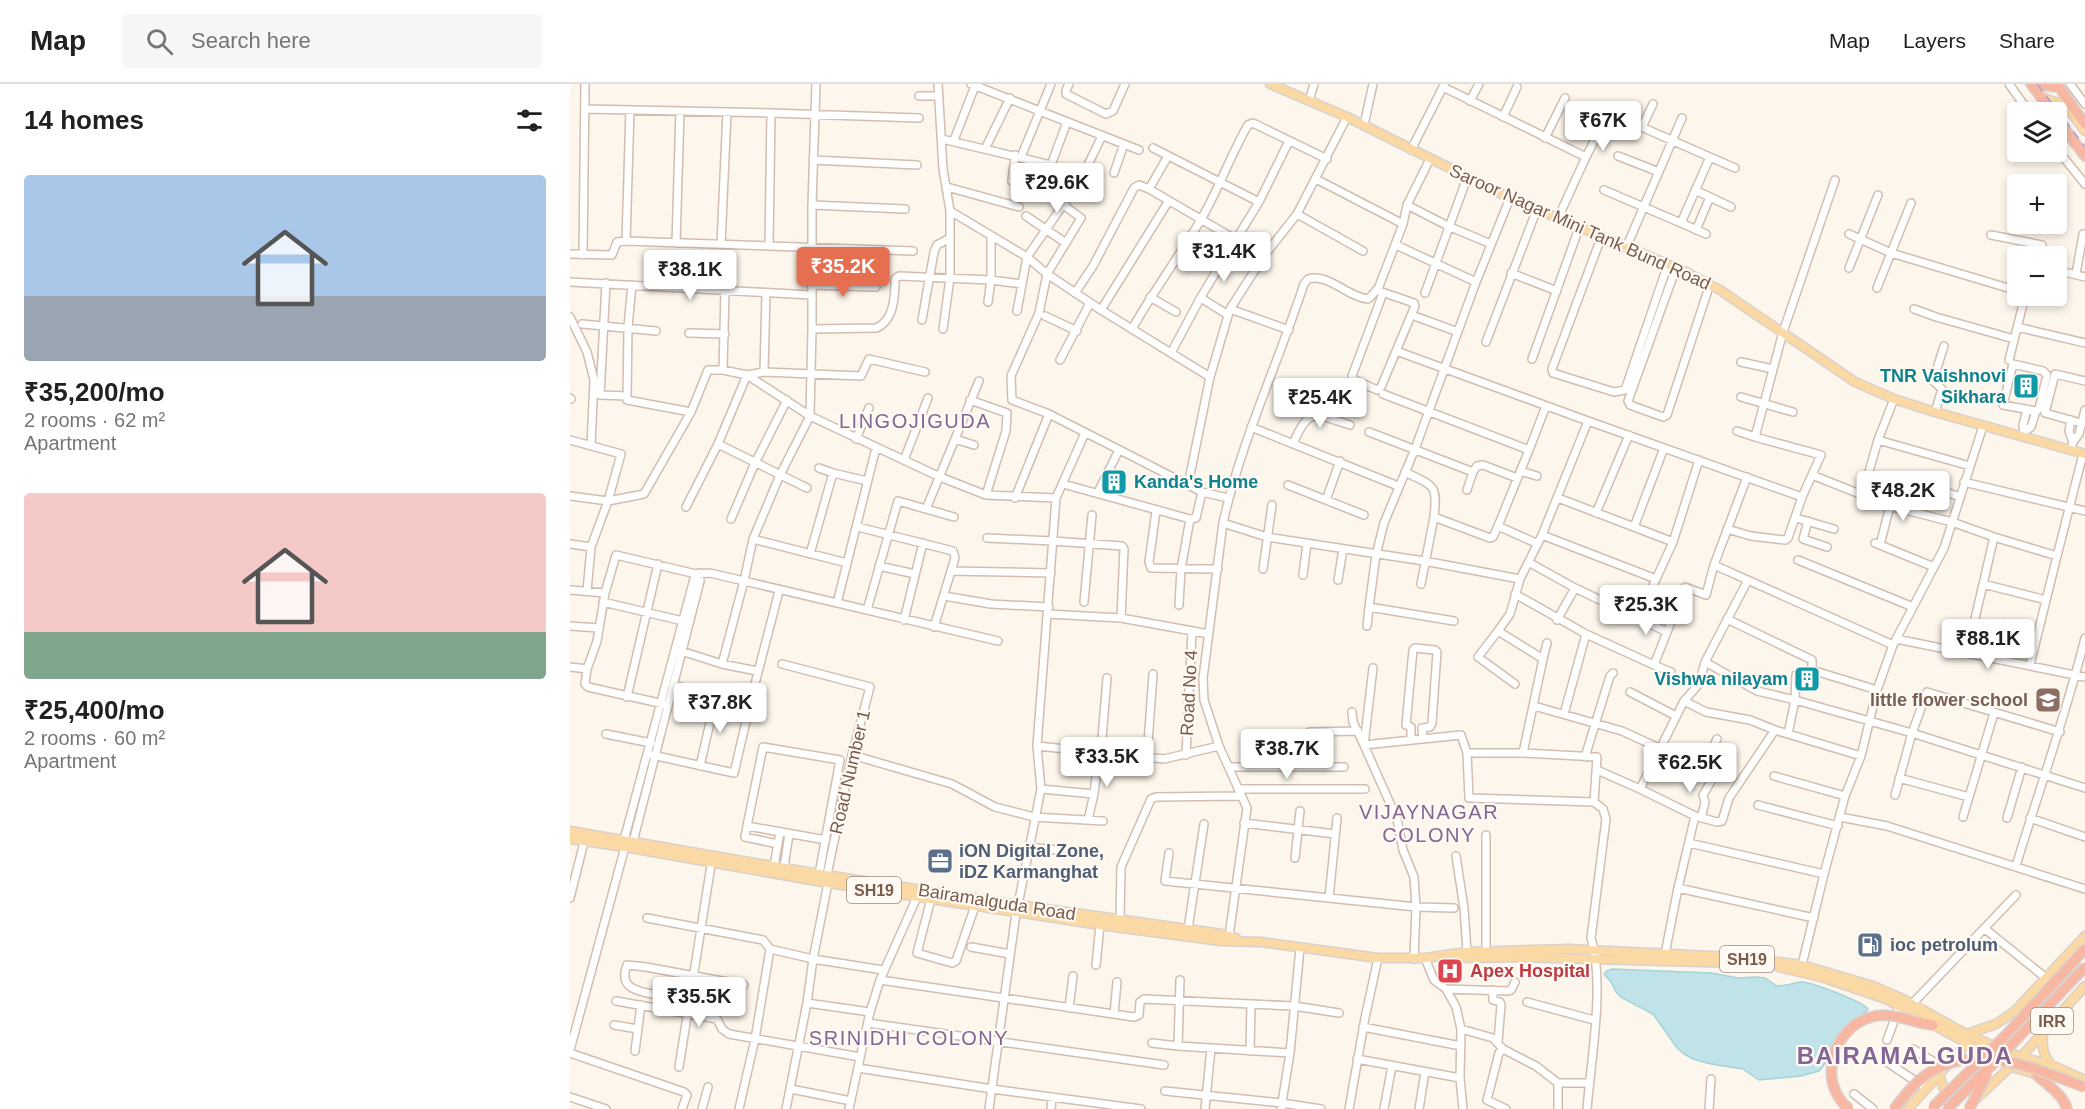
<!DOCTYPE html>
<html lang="en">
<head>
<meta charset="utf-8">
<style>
  :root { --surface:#fff; --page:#f6f6f6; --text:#202124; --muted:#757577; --line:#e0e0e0; --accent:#e76f51 }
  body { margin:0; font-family:Arial,sans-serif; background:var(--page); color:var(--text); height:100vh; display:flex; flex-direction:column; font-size:22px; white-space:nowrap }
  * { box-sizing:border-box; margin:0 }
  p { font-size:20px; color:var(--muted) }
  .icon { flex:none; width:33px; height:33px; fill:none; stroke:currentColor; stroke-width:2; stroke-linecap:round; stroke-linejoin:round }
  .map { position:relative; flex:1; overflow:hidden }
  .sheet { display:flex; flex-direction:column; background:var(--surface); width:570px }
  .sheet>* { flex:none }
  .buttons { position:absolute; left:1437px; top:18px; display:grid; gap:12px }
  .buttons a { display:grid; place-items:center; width:60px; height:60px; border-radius:6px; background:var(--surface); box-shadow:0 3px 9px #0003; font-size:30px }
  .price { position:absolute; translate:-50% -51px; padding:0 14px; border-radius:6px; background:#fff; color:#222; font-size:20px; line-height:39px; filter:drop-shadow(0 2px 3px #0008) }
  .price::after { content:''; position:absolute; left:50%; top:36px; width:18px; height:14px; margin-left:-9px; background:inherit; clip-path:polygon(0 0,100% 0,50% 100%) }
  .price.current { background:var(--accent); color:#fff }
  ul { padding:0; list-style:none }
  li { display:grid; align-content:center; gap:12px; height:318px; padding:0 24px }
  li span { display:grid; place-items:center; height:186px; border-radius:6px; color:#555 }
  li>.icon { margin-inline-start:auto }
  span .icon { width:108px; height:108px; fill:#fffc; stroke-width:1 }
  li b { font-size:26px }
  h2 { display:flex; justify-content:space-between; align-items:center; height:72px; padding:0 24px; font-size:26px }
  header { display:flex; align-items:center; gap:36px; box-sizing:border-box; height:84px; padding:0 30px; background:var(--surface); border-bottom:2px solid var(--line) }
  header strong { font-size:28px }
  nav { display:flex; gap:33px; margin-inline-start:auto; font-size:21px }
  .search { width:420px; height:54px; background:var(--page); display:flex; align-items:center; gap:15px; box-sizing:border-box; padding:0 21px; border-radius:6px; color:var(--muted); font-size:22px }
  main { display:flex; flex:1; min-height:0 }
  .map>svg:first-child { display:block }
  .green { fill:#d8ecc9 }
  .water { fill:#bfe3e8; stroke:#a5d3da; stroke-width:1.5 }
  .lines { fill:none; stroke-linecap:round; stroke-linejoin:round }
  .minor-casing { stroke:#d1beb0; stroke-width:10 }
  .major-casing { stroke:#dad1cd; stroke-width:11 }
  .highway-casing { stroke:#dad1cd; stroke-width:12 }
  .minor { stroke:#fff; stroke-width:7 }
  .major { stroke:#fbd9a5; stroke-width:8 }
  .highway { stroke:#f7b7a3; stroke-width:9 }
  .rail { stroke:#b9a8c9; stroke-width:2; stroke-dasharray:9 6; stroke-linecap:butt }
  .highway-bridge-casing { stroke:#dad1cd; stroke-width:12; stroke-linecap:butt }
  .highway-bridge { stroke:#f7b7a3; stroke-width:9 }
  .labels { text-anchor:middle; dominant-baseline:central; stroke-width:4.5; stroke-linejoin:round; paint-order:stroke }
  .shield { fill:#fffaf3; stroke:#a28b7f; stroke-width:1.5 }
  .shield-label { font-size:16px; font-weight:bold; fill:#7a5c4d }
  .street-label { font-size:18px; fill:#7a5c4d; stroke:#fffaf3 }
  .culture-label { font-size:18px; font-weight:bold; fill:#0d838f; stroke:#fffaf3; text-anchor:end }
  .education-label { font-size:18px; font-weight:bold; fill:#785e54; stroke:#fffaf3; text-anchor:end }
  .service-label { font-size:18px; font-weight:bold; fill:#4e5e75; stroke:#fffaf3; text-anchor:start }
  .health-label { font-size:18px; font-weight:bold; fill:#be3a42; stroke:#fffaf3; text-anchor:start }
  .neighbourhood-label { font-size:20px; letter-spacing:1.5px; fill:#846695; stroke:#fffaf3 }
  .district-label { font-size:24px; font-weight:bold; letter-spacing:1.5px; fill:#846695; stroke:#fffaf3 }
</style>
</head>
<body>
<header>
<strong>Map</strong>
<div class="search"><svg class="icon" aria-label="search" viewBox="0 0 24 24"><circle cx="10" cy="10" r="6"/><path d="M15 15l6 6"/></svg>Search here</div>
<nav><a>Map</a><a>Layers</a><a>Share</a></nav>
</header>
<main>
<section class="sheet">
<h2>14 homes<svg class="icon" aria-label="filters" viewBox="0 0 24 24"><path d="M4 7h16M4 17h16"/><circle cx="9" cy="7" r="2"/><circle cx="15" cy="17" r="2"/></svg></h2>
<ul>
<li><span style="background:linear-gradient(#a9c7e8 65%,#9aa5b1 0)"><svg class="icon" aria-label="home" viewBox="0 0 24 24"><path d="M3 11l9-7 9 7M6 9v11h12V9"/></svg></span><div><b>₹35,200/mo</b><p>2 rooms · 62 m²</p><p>Apartment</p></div></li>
<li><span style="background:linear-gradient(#f6c9c9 75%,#7fa58c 0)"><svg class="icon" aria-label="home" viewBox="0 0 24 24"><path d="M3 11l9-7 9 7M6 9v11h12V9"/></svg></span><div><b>₹25,400/mo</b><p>2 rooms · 60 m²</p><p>Apartment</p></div></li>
</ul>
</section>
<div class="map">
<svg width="1515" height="1025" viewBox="0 0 1515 1025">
  <rect width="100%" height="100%" fill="#fdf6ec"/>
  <!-- green -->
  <path class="green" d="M1433,534L1466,541L1458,578L1424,573Z"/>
  <!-- water -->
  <path class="water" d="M1042,885L1142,889L1168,894L1186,893L1195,894L1207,902C1216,902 1223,899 1231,898C1240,897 1293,918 1298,925L1249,987L1231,992L1189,996L1173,985L1141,980L1123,975L1114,970L1107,964L1083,930L1052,914L1046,908L1041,898L1034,890L1037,887Z"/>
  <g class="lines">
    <defs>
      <path id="minor" d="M368,0L373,85L380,127V194L373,245
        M401,0L569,66
        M499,0L496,6V10L536,30L543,27L555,0
        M1439,0L1459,28
        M1500,0L1515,20
        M873,3L1016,73
        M349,12H367
        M739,17L744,0
        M900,17L909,0
        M16,25L201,29L349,34
        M933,33L947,3
        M1060,38L1165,84
        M794,41L803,0
        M1072,43L1083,20
        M975,54L995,14
        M372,55L481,81L523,102
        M384,56L405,2
        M583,64L689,118
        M1486,64L1515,100
        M415,65L440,14
        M841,66L874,1
        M445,71L442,97L465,102
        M1048,72L1089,88
        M451,73L481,0
        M243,76L347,81
        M481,81L497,38
        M544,89L554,60
        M746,95L833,140L837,121L860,75
        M377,103L449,123
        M579,105L598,72
        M1034,106L1111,139L1140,73
        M1125,106L1161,123
        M477,109L511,134L477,190L469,229L441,292L442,316L479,330L632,408L658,414
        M242,121L335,125
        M837,121L878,142L921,160
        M380,127L457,173L477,190L531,226L640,293
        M727,130L793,167
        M456,132L496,159
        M988,134L1016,73L1038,30
        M1111,139L1136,150
        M1126,146L1140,113
        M1279,150L1321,169L1448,207
        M1421,151L1472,161L1468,172
        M1031,154L982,285L983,289L1044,308L1055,306L1098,180
        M56,157L60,26
        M106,159L110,27
        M151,160L157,28
        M199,161L201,29
        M826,161L906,198L940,114
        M1056,164L1112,34
        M0,170L42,171L47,158L56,157L343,167
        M13,171L15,0
        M1106,184L1058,317L1060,321L1093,333L1097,331L1140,200
        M1279,184L1308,111
        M1486,186L1515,193
        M941,189L987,207
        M1506,190L1513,150
        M0,198L241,211
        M36,199L30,311L56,312
        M62,201L58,243L57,316L121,328
        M241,201L306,203
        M1307,204L1341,119
        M806,206L844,219L845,222L811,303L807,306L783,295L782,292L813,209
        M505,209L523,182L564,104L569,101L579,105L694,172
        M855,209L897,94
        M580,213L606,228
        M631,214L658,231
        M418,218L421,196V152
        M660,225L719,246
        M1344,225L1366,233L1444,255
        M531,226L598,118
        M447,227L457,173L511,95L532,52
        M475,232L507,247
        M0,233L17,268L24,296L21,361
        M847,233L888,248
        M352,236L364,168L367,161L380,154
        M12,240L86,247
        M1447,243L1515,259
        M242,245L306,244C324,237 325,213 325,195L329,192L421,196L452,200
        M562,245C584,206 611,170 633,132C650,102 661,70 678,41L683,39L757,75
        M119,249L155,250
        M916,258L967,125
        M829,268L1018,337L972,451L950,495L940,530L928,547L973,575L953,669
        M601,269L632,211L689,118L719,57
        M962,275L1009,144
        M490,276L520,219
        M1439,276L1455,212
        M1171,278L1203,285
        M153,286L155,207
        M194,288L196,209
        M813,310L959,366L976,322
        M1171,313L1223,328
        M0,314L1,315
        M400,316L437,329L436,347L416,411
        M1365,328L1372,305L1363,297L1374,262
        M1501,336L1499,347L1503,358
        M1018,337L1232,413
        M1511,339L1475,329L1485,290L1515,297
        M681,343L828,402
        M1167,347L1185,353
        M1455,347L1461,343L1466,327L1469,325L1477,291L1473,287L1443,280L1433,321L1466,327
        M799,348L903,388L897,406
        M1454,349L1453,341L1457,325
        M286,355L299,324
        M385,355L404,361
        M0,356L51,370L38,417L21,463L17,507
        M1308,356L1400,382
        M148,360L237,404
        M723,360C739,322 745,330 780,341
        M959,366L928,442L968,460
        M1501,366L1503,358L1509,350L1515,326
        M334,376L358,314
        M249,384L263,389L297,397
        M950,387L967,392
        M835,388C863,402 868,399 864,433
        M903,388L907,382L913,381L947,394
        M1242,391L1320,422L1382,438L1424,453L1487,472L1513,370
        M1394,398L1515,427
        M493,400L620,435L626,434L632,408
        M1353,400L1390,413
        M618,401L640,293L660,225L694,172L727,130L777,33
        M718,401L794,431
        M529,406L549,366
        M0,412L38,417L74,410L121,328L138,286H153L177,291L194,288L291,292L299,275L355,288
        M1292,412L1308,356L1324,315
        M445,414L479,330
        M988,414L1064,443L1094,364
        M756,416L770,377
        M116,423L148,360L177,291L240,332L370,393L416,411L486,414L515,349
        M356,425L409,297
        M586,427L579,478L581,484L648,485
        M1026,429L1059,351
        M1226,434L1264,445
        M161,435L185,379L217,316
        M1238,437L1233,455L1257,463
        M653,439L697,453L854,477L950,495
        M288,443L383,467L385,474L364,543
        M1064,443L1103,458
        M1157,445L1181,452L1215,456L1218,454L1232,413L1251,371L1185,353L1213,248L1265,96
        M972,451L1086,495
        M417,454L483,457L552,462L554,465L551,534
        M183,455L277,479
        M1305,459L1310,461L1320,422
        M0,460L21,463
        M1310,461L1364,483
        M240,470L263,389
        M1228,476L1343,523
        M960,479L1005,504L1097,548L1115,503L1136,511L1144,481L1177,393
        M1144,481L1323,561L1374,464L1413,342
        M309,482L345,490
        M693,485L702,421
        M381,487L481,489
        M733,491L737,459
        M768,496L773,465
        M851,500L864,433L920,454L923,453L928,442
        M1413,500L1476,516
        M0,506L35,509
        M945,510L1016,550L1084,581L1097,548
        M374,512L421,520L479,523
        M1076,517L1103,458L1129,376
        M33,518L113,537
        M514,518L522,431
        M267,519L306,364
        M609,521L611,485L620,435
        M297,526L328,417L384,433
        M478,530L551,534L639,550
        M1157,535L1242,576V586L1307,606
        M334,536L353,459
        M987,536L1005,504
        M884,537L799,523L806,471L814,439L845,365L906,198
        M0,542L29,544
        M797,542L799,523
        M928,547L908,573L945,600
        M1326,555L1515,593
        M111,567L152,580L187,587
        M1397,569L1424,453
        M973,575L977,559
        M1135,578L1187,607L1225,616L1226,591
        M152,580L174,497L428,557
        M212,580L300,603L282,671L257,791
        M1084,581L1101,588
        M1460,581L1487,472
        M0,583L17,585
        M186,596L209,507
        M103,601L182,621
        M1060,608L1106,632
        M57,613L88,480
        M1114,617L1136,628L1180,636L1205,646L1159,714L1152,737L1147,738L1125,732
        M98,621L18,603L15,600L17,585L27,557L35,509L46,471L126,490L140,489L174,497L183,455L210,391L240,332L242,245V121L246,0
        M964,622L1052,647L1130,683L1134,681L1147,655
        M782,628L783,638L794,661L891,651L897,669L899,714L1024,718L1033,725L1036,735L1021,854C1035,899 1021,976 1017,1025
        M994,630L1016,550
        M1205,646L1291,672
        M739,648L788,647
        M36,650L81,659
        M1218,650L1225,616L1342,649L1515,704
        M841,656V643L836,641L843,566L845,564L865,566L867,568L862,639L860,643L852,644L853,655
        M467,662L594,675L649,662
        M531,667L537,594
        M897,669H953L1027,673L1024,718
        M82,671L164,689L185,599
        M282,671L382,700L425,723L464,733L533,737
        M616,671L622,548
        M577,673L583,590
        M1015,673L1040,592L1043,589
        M130,682L146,612
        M660,683H774
        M1027,686L1070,705L1125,732L1108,804L1095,870
        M1204,692L1275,712
        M1329,694L1399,713
        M471,705L524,710
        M668,705H795
        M1070,705L1114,617L1129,600L1135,578L1178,496
        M1325,711L1342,649L1357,608L1490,648
        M1188,721L1268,742
        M1270,733L1317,742L1515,805
        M1393,733L1424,629
        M1131,734L1135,718L1133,711L1143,694V691L1132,683
        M1437,734L1452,683
        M1460,734L1515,753
        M518,736L524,710L529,668
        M674,739L765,750
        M177,742L175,753L208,760
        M916,751V867
        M54,756L124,495L129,489
        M63,758L130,497L129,489
        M1119,759L1254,790
        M459,763L524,770
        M599,769L595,797L846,823L844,793L833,766L827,735L794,661L803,584
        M886,772L894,824L897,868
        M725,774L730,727
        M204,782L210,748
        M1446,782C1469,706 1496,631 1515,554
        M214,783L219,750
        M249,790L270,676L193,663L177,742L256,756
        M258,799L243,875L313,886
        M1108,804L1244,834
        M0,814L14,758
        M759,814L767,734
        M361,815L347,869L382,879L386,877L405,822
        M448,821L471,705L467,662L486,414
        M77,834L193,856L200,865
        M550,836L551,783L581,715L586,713L670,712
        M1414,844L1476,894
        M618,845L634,740
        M659,852L677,724L649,662L634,616L633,594L653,439C671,357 708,280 734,200L738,195C759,189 777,213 798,215L808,205L833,140
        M401,863L440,870
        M855,874L864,896L876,905L886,923L891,945L890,994L893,1025
        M844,875L846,823L884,824
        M526,881L530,841
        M1232,881L1254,790L1275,712L1291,672L1307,606L1323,561
        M310,896L564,933L569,931L570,918L574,915L724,922L769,929
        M876,905L938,907L941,906L945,898
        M923,906V916L930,918L931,921L928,958
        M46,917L147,935L152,945L159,950L290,973
        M957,918L1024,936
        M237,919L300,928
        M1342,920L1446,811
        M499,924L503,892
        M96,925L98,916L96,913C77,908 46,909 57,881L76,883L174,901
        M544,930L547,898
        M298,939L594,981
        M44,941L68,945
        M793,943L891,962
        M891,945L923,954L933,965L966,982L988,999H1019
        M1317,956L1330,921
        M582,959L608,962L610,896
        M608,962L720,969
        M933,965L929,969L917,1016L936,1025
        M1343,965L1372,983
        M0,966L55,763
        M65,967L71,921
        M680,967L681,920
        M0,969L114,1008L117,1011L112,1025
        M787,975L890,994
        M1317,978L1357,1005
        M109,983L142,775
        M288,984L422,1005L571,1025
        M221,1005L281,1017
        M595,1007L712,1019L751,1025
        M1284,1010L1303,1025
        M0,1013L36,1025
        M132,1025L138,1003
        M169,1025L185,955L200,865L243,875L237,919L216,1025
        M279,1025L300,928L310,896L347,813
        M419,1025L446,829
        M481,1025L482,1013
        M635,1025L641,964
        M711,1025L720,969L730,864
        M779,1025L795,934L808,874
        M814,1025L822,982
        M849,1025L855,988
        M988,1025V999
        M1139,1025L1141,995"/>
      <path id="major" d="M700,0L777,33L940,114L1116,188L1150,206L1285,298L1324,315L1365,328L1515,370
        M1470,12L1482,17L1495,20L1515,47
        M0,747L249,790L448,821L652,850L666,854
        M0,755L55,763L258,799L530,841L651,857L691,858L808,874H855L897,868L998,865L1162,873L1216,879L1232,881L1303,902L1333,915L1398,951L1451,973L1481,981L1515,996
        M885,871L897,874L948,873L1172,879
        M1209,883L1251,893L1316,915L1422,973
        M1473,948C1472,962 1472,969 1481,981
        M1397,950L1426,940L1445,927L1515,852
        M1439,982L1469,991
        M1369,991L1381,1025
        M1405,1016L1451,973L1515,902
        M1338,1025L1396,960"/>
      <path id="highway" d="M1461,0L1482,28
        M1462,0L1488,3
        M1487,0L1515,40
        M1486,34L1515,72
        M1351,939L1363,941
        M1466,990C1477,1001 1493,1010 1497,1025"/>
    </defs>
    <!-- minor casing -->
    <use href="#minor" class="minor-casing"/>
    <!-- major casing -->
    <use href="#major" class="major-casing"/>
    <!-- highway casing -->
    <use href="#highway" class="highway-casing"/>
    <!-- minor -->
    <use href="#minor" class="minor"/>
    <!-- major -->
    <use href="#major" class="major"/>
    <!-- highway -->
    <use href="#highway" class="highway"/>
    <!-- rail -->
    <path class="rail" d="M1467,0L1515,63"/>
    <defs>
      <path id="highway-bridge" d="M1363,1023L1435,952L1515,865
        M1279,1025C1246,998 1263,944 1301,933C1318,928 1335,935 1351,939
        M1324,1025C1333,1014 1341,1002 1352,994C1400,955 1464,984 1514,1003
        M1377,1025L1422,981L1515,883
        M1399,1025L1417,991"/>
    </defs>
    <!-- highway-bridge casing -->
    <use href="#highway-bridge" class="highway-bridge-casing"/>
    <!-- highway-bridge -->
    <use href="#highway-bridge" class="highway-bridge"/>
  </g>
  <!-- icons -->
  <defs>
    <symbol id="building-square" viewBox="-11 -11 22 22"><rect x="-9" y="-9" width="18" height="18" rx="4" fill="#0f9aa8" stroke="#fffaf3"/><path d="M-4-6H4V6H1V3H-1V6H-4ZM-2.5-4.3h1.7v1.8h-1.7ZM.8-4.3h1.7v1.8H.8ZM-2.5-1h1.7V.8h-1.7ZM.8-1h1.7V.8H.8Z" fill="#fff"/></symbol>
    <symbol id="school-square" viewBox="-11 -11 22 22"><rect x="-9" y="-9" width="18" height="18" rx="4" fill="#8d6e63" stroke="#fffaf3"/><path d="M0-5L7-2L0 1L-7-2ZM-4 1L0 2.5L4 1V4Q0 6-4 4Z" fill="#fff"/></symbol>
    <symbol id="office-square" viewBox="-11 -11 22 22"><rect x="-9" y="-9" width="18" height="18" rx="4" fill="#5c6f8a" stroke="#fffaf3"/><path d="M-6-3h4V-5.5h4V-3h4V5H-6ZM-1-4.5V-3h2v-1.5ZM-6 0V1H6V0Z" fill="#fff"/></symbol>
    <symbol id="fuel-square" viewBox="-11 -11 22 22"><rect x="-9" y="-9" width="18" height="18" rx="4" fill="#5c6f8a" stroke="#fffaf3"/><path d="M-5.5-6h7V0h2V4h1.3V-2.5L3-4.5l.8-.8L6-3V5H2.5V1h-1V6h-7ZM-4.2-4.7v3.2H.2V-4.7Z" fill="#fff"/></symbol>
    <symbol id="hospital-square" viewBox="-11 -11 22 22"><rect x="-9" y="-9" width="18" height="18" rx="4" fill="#e0444e" stroke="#fffaf3"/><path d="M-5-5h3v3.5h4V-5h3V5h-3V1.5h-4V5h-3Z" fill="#fff"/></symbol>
  </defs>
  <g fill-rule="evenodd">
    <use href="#building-square" x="1441" y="287" width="30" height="30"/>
    <use href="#building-square" x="529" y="383" width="30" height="30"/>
    <use href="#building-square" x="1222" y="580" width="30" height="30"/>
    <use href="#school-square" x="1463" y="601" width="30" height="30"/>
    <use href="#office-square" x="355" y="762" width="30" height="30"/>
    <use href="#fuel-square" x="1285" y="846" width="30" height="30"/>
    <use href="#hospital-square" x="865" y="872" width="30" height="30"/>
  </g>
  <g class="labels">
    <!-- shield labels -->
    <g class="shield">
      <rect x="277" y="793" width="54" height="26" rx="4.5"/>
      <rect x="1150" y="862" width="54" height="26" rx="4.5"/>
      <rect x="1461" y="924" width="42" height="26" rx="4.5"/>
    </g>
    <g class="shield-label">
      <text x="304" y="806">SH19</text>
      <text x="1177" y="875">SH19</text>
      <text x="1482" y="937">IRR</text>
    </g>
    <!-- street labels -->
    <g class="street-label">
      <text transform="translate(1010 143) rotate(24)">Saroor Nagar Mini Tank Bund Road</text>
      <text transform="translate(619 609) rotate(-87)">Road No 4</text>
      <text transform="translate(280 688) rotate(-77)">Road Number 1</text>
      <text transform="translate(427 818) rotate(9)">Bairamalguda Road</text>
    </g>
    <!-- culture labels -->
    <g class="culture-label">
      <text x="1436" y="292">TNR Vaishnovi<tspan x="1436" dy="21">Sikhara</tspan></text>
      <text x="564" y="398" text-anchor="start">Kanda's Home</text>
      <text x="1218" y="595">Vishwa nilayam</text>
    </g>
    <!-- education labels -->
    <g class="education-label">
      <text x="1458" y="616">little flower school</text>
    </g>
    <!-- service labels -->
    <g class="service-label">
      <text x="389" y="767">iON Digital Zone,<tspan x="389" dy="21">iDZ Karmanghat</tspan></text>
      <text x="1320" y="861">ioc petrolum</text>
    </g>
    <!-- health labels -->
    <g class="health-label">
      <text x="900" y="887">Apex Hospital</text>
    </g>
    <!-- neighbourhood labels -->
    <g class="neighbourhood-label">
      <text x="345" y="337">LINGOJIGUDA</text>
      <text x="859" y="728">VIJAYNAGAR<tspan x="859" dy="23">COLONY</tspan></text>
      <text x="339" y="954">SRINIDHI COLONY</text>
    </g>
    <!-- district labels -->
    <g class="district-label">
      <text x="1335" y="971">BAIRAMALGUDA</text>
    </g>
  </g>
</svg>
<div class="buttons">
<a><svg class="icon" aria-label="layers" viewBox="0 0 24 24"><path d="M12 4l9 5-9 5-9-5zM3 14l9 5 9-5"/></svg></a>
<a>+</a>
<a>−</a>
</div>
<b class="price" style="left:1033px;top:68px">₹67K</b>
<b class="price" style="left:487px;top:130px">₹29.6K</b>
<b class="price" style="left:654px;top:199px">₹31.4K</b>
<b class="price current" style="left:273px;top:214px">₹35.2K</b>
<b class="price" style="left:120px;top:217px">₹38.1K</b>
<b class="price" style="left:750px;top:345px">₹25.4K</b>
<b class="price" style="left:1333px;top:438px">₹48.2K</b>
<b class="price" style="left:1076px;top:552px">₹25.3K</b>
<b class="price" style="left:1418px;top:586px">₹88.1K</b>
<b class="price" style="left:150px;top:650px">₹37.8K</b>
<b class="price" style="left:717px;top:696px">₹38.7K</b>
<b class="price" style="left:537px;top:704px">₹33.5K</b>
<b class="price" style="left:1120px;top:710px">₹62.5K</b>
<b class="price" style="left:129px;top:944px">₹35.5K</b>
</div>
</main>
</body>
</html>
